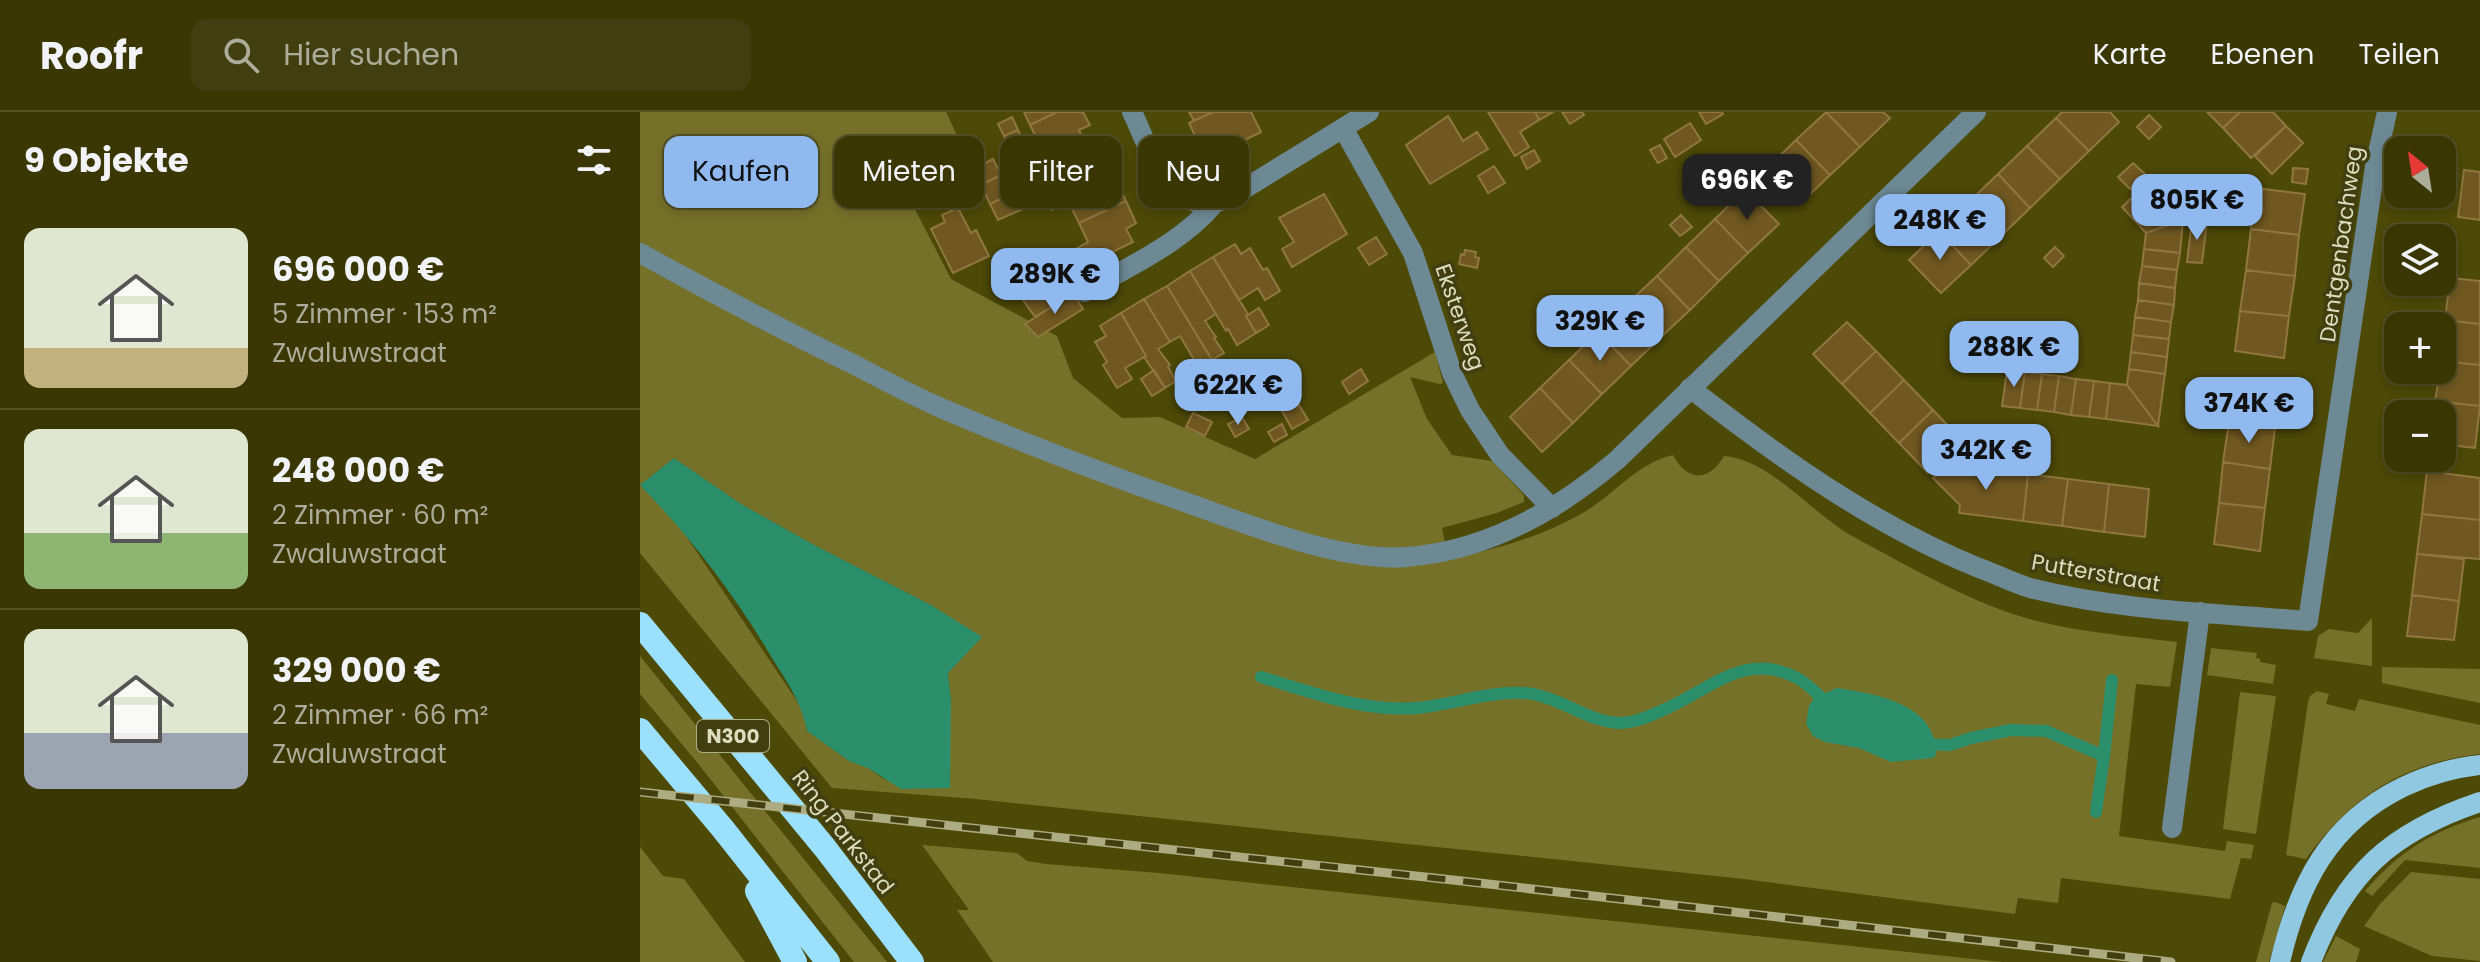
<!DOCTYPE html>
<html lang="de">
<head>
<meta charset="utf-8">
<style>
  :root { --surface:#3a3705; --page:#413f0f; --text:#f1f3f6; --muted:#abac9a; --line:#545127; --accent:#90b9f0 }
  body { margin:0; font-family:Poppins,sans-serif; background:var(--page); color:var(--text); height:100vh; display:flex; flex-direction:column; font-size:30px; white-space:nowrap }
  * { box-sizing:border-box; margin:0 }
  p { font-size:26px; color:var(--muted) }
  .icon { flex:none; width:44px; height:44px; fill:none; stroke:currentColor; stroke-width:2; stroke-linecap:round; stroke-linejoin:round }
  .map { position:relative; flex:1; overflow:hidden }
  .drawer { display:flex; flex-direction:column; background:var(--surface); width:640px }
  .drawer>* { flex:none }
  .banner { position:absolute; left:24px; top:24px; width:760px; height:72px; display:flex; gap:16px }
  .needle { width:52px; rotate:330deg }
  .fabs { position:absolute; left:1744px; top:24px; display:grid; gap:16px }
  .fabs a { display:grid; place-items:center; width:72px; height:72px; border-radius:16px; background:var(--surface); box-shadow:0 4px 12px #0003,0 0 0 2px var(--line); font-size:40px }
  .price { position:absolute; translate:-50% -68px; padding:0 18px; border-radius:16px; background:var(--accent); color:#111; font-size:26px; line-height:52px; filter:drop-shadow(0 2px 4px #0008) }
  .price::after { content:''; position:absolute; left:50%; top:48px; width:24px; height:18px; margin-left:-12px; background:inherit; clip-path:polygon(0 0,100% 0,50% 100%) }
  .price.current { background:#222; color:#fff }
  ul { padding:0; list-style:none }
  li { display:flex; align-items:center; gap:24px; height:200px; padding:0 24px }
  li+li { border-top:2px solid var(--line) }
  li span { display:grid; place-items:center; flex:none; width:224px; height:160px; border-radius:16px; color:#555 }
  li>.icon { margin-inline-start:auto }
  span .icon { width:96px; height:96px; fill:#fffc; stroke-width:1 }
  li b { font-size:34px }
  h2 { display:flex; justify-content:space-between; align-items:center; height:96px; padding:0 24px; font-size:34px }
  .chip { padding:0 28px; border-radius:16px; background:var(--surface); box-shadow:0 4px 12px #0003,0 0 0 2px var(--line); font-size:28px; line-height:72px }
  .chip.current { background:var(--accent); color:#111 }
  header { display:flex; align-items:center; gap:48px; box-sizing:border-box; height:112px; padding:0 40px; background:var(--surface); border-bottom:2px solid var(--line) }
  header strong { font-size:38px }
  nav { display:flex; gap:44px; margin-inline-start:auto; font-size:28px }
  .search { width:560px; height:72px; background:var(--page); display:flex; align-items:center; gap:20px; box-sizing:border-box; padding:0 28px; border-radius:16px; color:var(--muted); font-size:30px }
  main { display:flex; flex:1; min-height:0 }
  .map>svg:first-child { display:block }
  .green { fill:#767129 }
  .water { fill:#2c8f6c }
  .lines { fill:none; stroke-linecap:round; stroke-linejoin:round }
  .stream { stroke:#2c8f6c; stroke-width:12 }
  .building { fill:#705820; stroke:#907740; stroke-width:2 }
  .minor { stroke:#6d8994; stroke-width:20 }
  .major { stroke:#8fc8e0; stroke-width:20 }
  .highway { stroke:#9be1fe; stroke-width:24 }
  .rail-casing { stroke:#adab81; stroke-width:9 }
  .rail { stroke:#413e10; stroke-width:6; stroke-dasharray:18; stroke-linecap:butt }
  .labels { text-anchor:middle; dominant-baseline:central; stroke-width:7; stroke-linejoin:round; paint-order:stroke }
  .shield { fill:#413e10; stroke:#aead8a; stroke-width:2 }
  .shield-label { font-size:20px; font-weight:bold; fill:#dddcbe }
  .street-label { font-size:22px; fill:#dddcbe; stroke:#413e10 }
</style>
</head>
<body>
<header>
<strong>Roofr</strong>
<div class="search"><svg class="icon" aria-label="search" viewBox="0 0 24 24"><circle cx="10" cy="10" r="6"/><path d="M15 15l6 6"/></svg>Hier suchen</div>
<nav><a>Karte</a><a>Ebenen</a><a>Teilen</a></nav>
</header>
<main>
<section class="drawer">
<h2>9 Objekte<svg class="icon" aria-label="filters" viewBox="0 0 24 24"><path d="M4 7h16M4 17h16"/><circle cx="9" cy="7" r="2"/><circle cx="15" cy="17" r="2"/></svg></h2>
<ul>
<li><span style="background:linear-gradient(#dfe7d0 75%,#c2b280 0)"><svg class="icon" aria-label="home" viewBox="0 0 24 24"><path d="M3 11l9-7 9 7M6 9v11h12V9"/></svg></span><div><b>696 000 €</b><p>5 Zimmer · 153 m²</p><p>Zwaluwstraat</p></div></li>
<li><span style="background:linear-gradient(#dfe7d0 65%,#8fb573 0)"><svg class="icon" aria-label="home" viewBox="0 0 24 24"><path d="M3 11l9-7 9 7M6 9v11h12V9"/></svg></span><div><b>248 000 €</b><p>2 Zimmer · 60 m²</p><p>Zwaluwstraat</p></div></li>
<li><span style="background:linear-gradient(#dfe7d0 65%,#9aa5b1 0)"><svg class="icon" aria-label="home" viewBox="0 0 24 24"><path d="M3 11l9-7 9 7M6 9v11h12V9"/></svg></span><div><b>329 000 €</b><p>2 Zimmer · 66 m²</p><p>Zwaluwstraat</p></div></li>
</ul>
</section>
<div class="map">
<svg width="1840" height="850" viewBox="0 0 1840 850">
  <rect width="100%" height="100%" fill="#4d4907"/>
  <!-- green -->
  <path class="green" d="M0,0H306L325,40L261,70L311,167L417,224L433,266L482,306L520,305L615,347L795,240L803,271L800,272L770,265L787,307L812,343L852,349L881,380L884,384V390L857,401L802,416L808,447C855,438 900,425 941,402C973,384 997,351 1033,343C1047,370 1069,370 1084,344C1128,348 1165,393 1201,417C1212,425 1226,431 1238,438C1280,461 1324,485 1370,501C1423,519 1482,523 1537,530L1530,575L1496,572L1479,724L1585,739L1587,729L1614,733L1611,747L1601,746L1590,787L1421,766L1418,791L1378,786L1375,802L1104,767L336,687L192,676L0,441V373L38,412L163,598L167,619L209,649L228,656L244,667L311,589L308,561L291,493L176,434L101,392L34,346L0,373Z
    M1732,506V554L1674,546L1678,524L1689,517L1718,521Z
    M1571,536L1617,541L1616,546L1620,547V550L1636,553L1633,572L1567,563Z
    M0,544L247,850H214L60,654L0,582Z
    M1742,555L1840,557V591L1742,571Z
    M1677,579L1689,582L1686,592L1715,599L1719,587L1840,613V642C1763,651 1712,684 1666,747L1646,743L1668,590L1670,584Z
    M1600,580L1636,584L1616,722L1583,717Z
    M1840,705V756L1765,748L1732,784L1725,779C1759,740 1790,720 1840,705Z
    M282,733L377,741L387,749L406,752L519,761L1362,850H353L317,798H329Z
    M0,735L23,764L44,767L105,850H0Z
    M1771,760L1840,767V849L1792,844L1724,814L1740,792Z
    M1635,790L1645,794L1629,850H1616L1632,791Z
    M1696,824L1720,837L1716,850H1683Z"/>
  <!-- water -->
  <path class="water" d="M34,346L101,392L176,434L291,493L342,525L308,561L311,589L310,676L261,677L228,656L209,649L167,619C162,591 147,570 132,546C95,483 51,426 0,373Z
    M1197,576C1237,582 1297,592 1296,643L1293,646L1251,650L1219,636L1185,630L1173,624L1166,612L1169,594L1174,586Z"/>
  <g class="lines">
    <!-- stream -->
    <path class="stream" d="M621,565C670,580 723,600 776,596C811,593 848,579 884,581C919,583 947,611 982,611C997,610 1010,604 1023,598C1068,579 1105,538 1157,566C1169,572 1179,584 1189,593
      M1283,632L1310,633L1331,626L1371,618L1406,619L1464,644L1472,568
      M1456,700L1464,644"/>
  </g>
  <!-- building -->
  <path class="building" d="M384,0H417L390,13Z
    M417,0H443L450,13L439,18L445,32L403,52L391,26L395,23L390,13Z
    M549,0H573L554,9Z
    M573,0H611L621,20L566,47L549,11Z
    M848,0H895L899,8L880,20L889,35L875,44Z
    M895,0H913L899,8Z
    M922,0H942L944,3L930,12Z
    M1059,0H1082L1083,2L1066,12Z
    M1186,0L1220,35L1190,63L1156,28Z
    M1186,0H1243L1250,6L1220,35Z
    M1422,0H1470L1479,10L1449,39L1416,6Z
    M1567,0H1600L1583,16Z
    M1600,0H1633L1646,14L1611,46L1583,16Z
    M1509,3L1521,15L1509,27L1497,15Z
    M808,4L823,29L837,20L848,37L790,72L766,33Z
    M372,5L378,18L364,24L358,12Z
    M1416,6L1449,39L1420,67L1387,34Z
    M1050,11L1061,28L1035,45L1024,27Z
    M1646,14L1663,31L1632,62L1615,44Z
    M378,18L384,30L370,37L364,24Z
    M1156,28L1190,63L1160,92L1126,57Z
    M1020,33L1027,46L1018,51L1010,38Z
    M1387,34L1420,67L1390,96L1358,62Z
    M894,38L900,49L887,57L881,45Z
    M353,47L361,63L341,73L333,58Z
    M1493,51L1505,62L1490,77L1478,65Z
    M854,54L865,71L848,81L838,64Z
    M1653,56L1668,57L1666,72L1652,70Z
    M373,57L381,77L350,92L341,73Z
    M458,58L464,71L475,66L486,89L439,111L429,91L412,98L404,83Z
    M1824,58L1840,60V108L1818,105Z
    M1358,62L1390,96L1361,124L1328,91Z
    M1508,70L1520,84L1495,109L1482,95Z
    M1616,76L1665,82L1659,123L1611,117Z
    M1105,78L1139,112L1108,141L1075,107Z
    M377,79L385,96L358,108L350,92Z
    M684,82L707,122L652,155L642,137L654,130L639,106Z
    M1520,84L1543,108L1506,121L1495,109Z
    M486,89L496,111L486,117L493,130L439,156L432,139L448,130L439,111Z
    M1328,91L1361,124L1331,153L1299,119Z
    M318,96L331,121L336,118L349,144L313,161L291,117L305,110L302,103Z
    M1041,103L1052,115L1040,124L1030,113Z
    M1075,107L1108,141L1079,169L1046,135Z
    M1543,108L1540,141L1504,137L1506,121Z
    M1552,108L1567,110L1562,151L1547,150Z
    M1611,117L1659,123L1655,164L1606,158Z
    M1299,119L1331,153L1301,181L1269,148Z
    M736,125L747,142L729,153L718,136Z
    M595,132L601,142L610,136L623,158L627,156L640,179L625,188L618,176L599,188L573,145Z
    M1046,135L1079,169L1050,198L1017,164Z
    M1415,135L1424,144L1413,155L1404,146Z
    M1504,137L1540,141L1537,158L1502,154Z
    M825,138L836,140L835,145L839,146L837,156L819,152L821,142L824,143Z
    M573,145L608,202L606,204L616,221L597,233L588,217L586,219L550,159Z
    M378,146L389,166L375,175L363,155Z
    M1502,154L1537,158L1535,176L1499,171Z
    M1606,158L1655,164L1649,204L1600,199Z
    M550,159L576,202L565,209L576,225L574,226L584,241L572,248L527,174Z
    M427,160L436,179L395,205L380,184Z
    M1017,164L1050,198L1020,226L987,192Z
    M1810,166L1840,169V212L1805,208Z
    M1499,171L1535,176L1534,193L1498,188Z
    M527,174L572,248L559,256L540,224L530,230L504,187Z
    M433,181L443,197L398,225L385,212Z
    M504,187L530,230L518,237L530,253L528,255L536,269L525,276L504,245L506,244L481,201Z
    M1498,188L1534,193L1531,210L1495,205Z
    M987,192L1020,226L991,254L958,220Z
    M619,196L629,213L616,221L606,204Z
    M1600,199L1649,204L1644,246L1595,239Z
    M481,201L506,244L485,256L492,267L477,276L463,253L467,250L455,230L466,224L460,214Z
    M1495,205L1531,210L1529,227L1493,223Z
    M1805,208L1840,212V253L1802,249Z
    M1207,210L1236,239L1202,272L1173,242Z
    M958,220L991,254L962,282L929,248Z
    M1493,223L1529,227L1527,245L1491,240Z
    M1236,239L1264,268L1230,301L1202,272Z
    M1491,240L1527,245L1525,262L1489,257Z
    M929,248L962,282L933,311L900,276Z
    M1802,249L1840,253V294L1795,289Z
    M721,257L728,269L709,282L702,270Z
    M1489,257L1525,262L1518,314L1487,273Z
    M514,258L525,276L512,284L501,267Z
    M1367,258L1385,260L1380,296L1362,294Z
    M1385,260L1402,262L1397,298L1380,296Z
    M1402,262L1419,264L1414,300L1397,298Z
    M1419,264L1436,267L1431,303L1414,300Z
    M1436,267L1454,269L1449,305L1431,303Z
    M1264,268L1293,298L1259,331L1230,301Z
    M1594,268L1641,275L1635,316L1589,310Z
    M1454,269L1470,271L1466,307L1449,305Z
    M1470,271L1487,273L1518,314L1466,307Z
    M900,276L933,311L902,340L870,305Z
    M656,288L668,308L652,317L641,297Z
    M1795,289L1840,294L1835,336L1802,332V302H1794Z
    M1293,298L1322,328L1288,361L1259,331Z
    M553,301L572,310L565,324L546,315Z
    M602,305L609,317L595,325L588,312Z
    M1589,310L1635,316L1630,357L1583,350Z
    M642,312L647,323L634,330L628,320Z
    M1312,347L1326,362L1329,359L1345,362L1346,357L1388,362L1383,409L1319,401L1320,393L1293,366Z
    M1583,350L1630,357L1625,396L1579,391Z
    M1787,359L1840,366V408L1782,402Z
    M1388,362L1428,367L1422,414L1383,409Z
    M1428,367L1469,372L1464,420L1422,414Z
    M1469,372L1509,377L1505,425L1464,420Z
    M1579,391L1625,396L1620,439L1574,432Z
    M1782,402L1840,408V447L1777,442Z
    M1777,442L1824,447L1819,489L1772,483Z
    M1772,483L1819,489L1814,528L1767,524Z"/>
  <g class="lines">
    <!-- minor -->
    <path class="minor" d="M492,0C509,34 525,97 573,91C581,90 589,85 596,82L729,0
      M703,16L773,141L812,261L830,298L860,343L912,396
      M0,141C71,180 142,218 215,253C243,268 272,283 301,296C385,332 470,364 556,394C615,415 703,450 766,445C846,439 917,399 977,348L1336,0
      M445,180C489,154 542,131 575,91
      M1050,276C1140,346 1233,413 1339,456C1356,462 1373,471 1390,476C1481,499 1576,501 1668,509L1735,55L1747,0
      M1532,716L1560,500"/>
    <!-- major -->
    <path class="major" d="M1640,850C1658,773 1689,711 1763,675C1788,663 1812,656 1840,653
      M1671,850C1705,761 1751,720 1840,690"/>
    <!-- highway -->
    <path class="highway" d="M0,512L185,736L272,850
      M0,618L83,717L188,850
      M117,779L155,850"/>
    <defs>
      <path id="rail" d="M0,680L813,768L1531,850"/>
    </defs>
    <!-- rail casing -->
    <use href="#rail" class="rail-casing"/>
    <!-- rail -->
    <use href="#rail" class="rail"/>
  </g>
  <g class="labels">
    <!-- shield labels -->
    <rect class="shield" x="57" y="608" width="72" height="32" rx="6"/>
    <g class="shield-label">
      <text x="93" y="624">N300</text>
    </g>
    <!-- street labels -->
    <g class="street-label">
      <text transform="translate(1701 132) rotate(-82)">Dentgenbachweg</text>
      <text transform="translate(820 205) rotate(71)">Eksterweg</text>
      <text transform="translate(1456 461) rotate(10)">Putterstraat</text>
      <text transform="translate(203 720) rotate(52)">Ring Parkstad</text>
    </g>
  </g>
</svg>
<div class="fabs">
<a><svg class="needle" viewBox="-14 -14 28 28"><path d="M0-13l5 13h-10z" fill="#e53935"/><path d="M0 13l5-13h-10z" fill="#abac9a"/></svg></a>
<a><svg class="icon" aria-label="layers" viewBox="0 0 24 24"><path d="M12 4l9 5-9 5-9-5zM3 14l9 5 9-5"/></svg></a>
<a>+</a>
<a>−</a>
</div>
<b class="price current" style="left:1107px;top:110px">696K €</b>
<b class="price" style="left:1557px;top:130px">805K €</b>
<b class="price" style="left:1300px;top:150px">248K €</b>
<b class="price" style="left:415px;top:204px">289K €</b>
<b class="price" style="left:960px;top:251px">329K €</b>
<b class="price" style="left:1374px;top:277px">288K €</b>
<b class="price" style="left:598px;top:315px">622K €</b>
<b class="price" style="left:1609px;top:333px">374K €</b>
<b class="price" style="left:1346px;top:380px">342K €</b>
<div class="banner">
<a class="chip current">Kaufen</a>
<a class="chip">Mieten</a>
<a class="chip">Filter</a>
<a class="chip">Neu</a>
</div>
</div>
</main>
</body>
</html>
